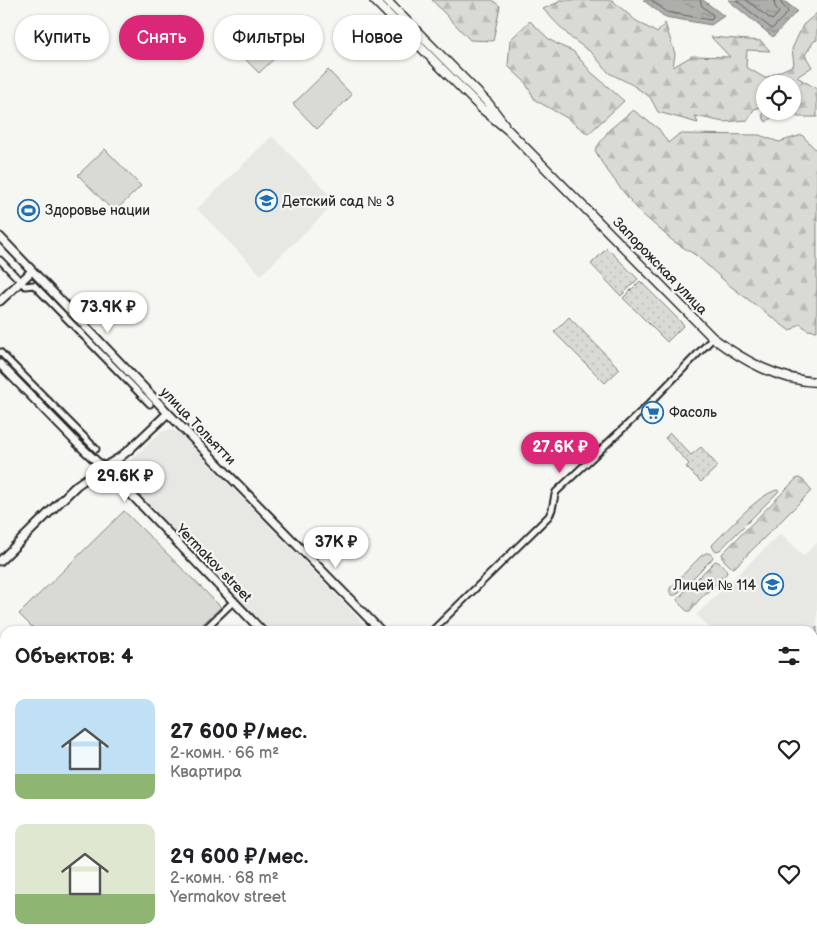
<!DOCTYPE html>
<html lang="ru">
<head>
<meta charset="utf-8">
<style>
  :root { --surface:#fff; --page:#f2f2f2; --text:#202124; --muted:#757577; --accent:#db2777 }
  body { margin:0; font-family:"Balsamiq Sans",sans-serif; background:var(--page); color:var(--text); height:100vh; display:flex; flex-direction:column; font-size:19px; white-space:nowrap }
  * { box-sizing:border-box; margin:0 }
  p { font-size:16px; color:var(--muted) }
  .icon { flex:none; width:28px; height:28px; fill:none; stroke:currentColor; stroke-width:2; stroke-linecap:round; stroke-linejoin:round }
  .map { position:relative; flex:1; overflow:hidden }
  .sheet { position:absolute; left:0px; top:626px; width:818px; height:321px; display:flex; flex-direction:column; background:var(--surface); border-radius:15px 15px 0 0; box-shadow:0 1px 4px #0004 }
  .sheet>* { flex:none }
  .hud { position:absolute; left:15px; top:15px; width:500px; height:45px; display:flex; gap:10px }
  .controls { position:absolute; left:756px; top:75px; display:grid; gap:10px }
  .controls a { display:grid; place-items:center; width:45px; height:45px; border-radius:50%; background:var(--surface); box-shadow:0 1px 4px #0004; font-size:25px }
  .price { position:absolute; translate:-50% -42px; padding:0 11px; border-radius:18px; background:#fff; color:#222; font-size:16px; line-height:32px; filter:drop-shadow(0 1px 2px #0008) }
  .price::after { content:''; position:absolute; left:50%; top:30px; width:15px; height:11px; margin-left:-8px; background:inherit; clip-path:polygon(0 0,100% 0,50% 100%) }
  .price.on { background:var(--accent); color:#fff }
  ul { padding:0; list-style:none }
  li { display:flex; align-items:center; gap:15px; height:125px; padding:0 15px }
  li span { display:grid; place-items:center; flex:none; width:140px; height:100px; border-radius:10px; color:#555 }
  li>.icon { margin-inline-start:auto }
  span .icon { width:60px; height:60px; fill:#fffc; stroke-width:1 }
  li b { font-size:21px }
  h2 { display:flex; justify-content:space-between; align-items:center; height:60px; padding:0 15px; font-size:21px }
  .tag { padding:0 18px; border-radius:22px; background:var(--surface); box-shadow:0 1px 4px #0004; font-size:18px; line-height:45px }
  .tag.on { background:var(--accent); color:#fff }
  .map>svg:first-child { display:block }
  .built { fill:#e7e7e3 }
  .grass { fill:url(#grass-dots); stroke:#828280 }
  .forest { fill:url(#forest-firs); stroke:#828280 }
  .park { fill:#d9d9d5; stroke:#828280 }
  .water { fill:url(#water-ripples); stroke:#7a7a78 }
  .lines { fill:none; stroke-linecap:round; stroke-linejoin:round }
  .shore { stroke:#5f5f5e; stroke-width:1 }
  .street-casing { stroke:#2b2b2b; stroke-width:9 }
  .secondary-casing { stroke:#2b2b2b; stroke-width:11 }
  .primary-casing { stroke:#2b2b2b; stroke-width:11 }
  .street { stroke:#f6f6f2; stroke-width:5 }
  .secondary { stroke:#f6f6f2; stroke-width:7 }
  .primary { stroke:#f6f6f2; stroke-width:8 }
  .labels { text-anchor:middle; dominant-baseline:central; stroke-width:4.5; stroke-linejoin:round; paint-order:stroke }
  .poi-label { font-size:14px; fill:#2b2b2b; stroke:#f6f6f2; text-anchor:start }
  .street-label { font-size:14px; fill:#2b2b2b; stroke:#f6f6f2 }
</style>
</head>
<body>
<div class="map">
<svg width="817" height="947" viewBox="0 0 817 947">
  <defs>
    <pattern id="grass-dots" width="8" height="8" patternUnits="userSpaceOnUse" patternTransform="scale(1.25)"><rect width="8" height="8" fill="#d9d9d5"/><path d="M2 2h.1M6 6h.1" fill="none" stroke="#babab7" stroke-width="1.8" stroke-linecap="round"/></pattern>
    <pattern id="forest-firs" width="22" height="20" patternUnits="userSpaceOnUse" patternTransform="scale(1.25)"><rect width="22" height="20" fill="#d9d9d5"/><path d="M5 1l3.5 6h-7zM16 11l3.5 6h-7z" fill="#babab7"/></pattern>
    <pattern id="water-ripples" width="26" height="14" patternUnits="userSpaceOnUse" patternTransform="scale(1.25)"><rect width="26" height="14" fill="#aeaeab"/><path d="M2 4q2-2 4 0t4 0M15 11q2-2 4 0t4 0" fill="none" stroke="#8e8e8b"/></pattern>
  </defs>
  <rect width="100%" height="100%" fill="#f6f6f2"/>
  <filter id="ink" filterUnits="userSpaceOnUse"><feTurbulence type="fractalNoise" baseFrequency=".02" numOctaves="2"/><feDisplacementMap in="SourceGraphic" scale="10" xChannelSelector="R" yChannelSelector="G"/><feConvolveMatrix kernelMatrix="1 2 1 2 8 2 1 2 1" color-interpolation-filters="sRGB"/></filter>
  <g filter="url(#ink)">
    <!-- built -->
    <path class="built" d="M272,136L329,194L327,211L261,275L197,209Z
      M167,430H173L179,433L371,631H270L124,479L123,470L126,465L161,432Z
      M781,533L803,556L817,543V677L813,682L812,631H713L696,615Z"/>
    <!-- grass -->
    <path class="grass" d="M607,248L638,279L621,296L591,264Z
      M640,281L684,325L667,342L623,298Z
      M569,317L620,369L605,383L554,332Z
      M670,433L691,455L701,447L718,466L701,482L686,467L689,464L665,438Z"/>
    <!-- forest -->
    <path class="forest" d="M432,0H492L500,6L493,41L470,40Z
      M559,0H612L635,20L657,33L665,23L675,54L673,67L692,56L730,57L711,37L761,41L770,51L747,50L746,67L765,78L794,65L792,49L803,25L817,13V40L814,41L805,55L812,67L797,77L817,89V117H798L788,111H792V84H765V106L754,109L748,120L724,122L695,116L698,123L658,112L650,97L631,84L609,73L592,53L571,38L543,9L559,2Z
      M530,21L550,40L563,47L573,51L591,72L624,101L588,134L567,118L535,100L525,82L508,66L510,40Z
      M633,110L659,129L668,143L679,134L759,135L779,142L802,135L817,151V331L808,330L800,324L790,331L729,285L697,256L673,241L641,213L621,189L602,163L595,150L609,130Z
      M765,110V111H780L766,122L762,116Z
      M799,478C804,480 809,486 811,491L735,567L732,568L722,558V554L796,479Z
      M777,490L779,491L720,550L715,551L713,548L712,545L714,543C728,529 759,494 777,490Z
      M706,553C710,553 711,554 713,557L711,560L676,595C671,596 669,593 670,588L701,556Z
      M715,561C720,562 726,568 727,573L698,601L690,611H687L679,603L677,599Z"/>
    <!-- park -->
    <path class="park" d="M257,31L279,54L259,73L237,51Z
      M328,70L352,95L317,129L293,104Z
      M105,149L141,186L114,212L78,175Z
      M124,511L221,607L195,631H36L19,614Z
      M817,627V676L813,680V631Z
      M620,942H763L768,947H610L613,944Z
      M407,943H495V947H407Z"/>
    <!-- water -->
    <path class="water" d="M643,0H703L724,16L711,25L665,17Z
      M728,0H783L797,11L773,37Z"/>
    <g class="lines">
      <!-- shore -->
      <path class="shore" d="M651,0L667,12L711,20L713,17V15L702,6L700,0
        M736,0L772,29L788,12C787,7 780,7 781,0
        M746,0L772,20L779,13L775,6L774,0"/>
      <defs>
        <path id="street" d="M0,260L25,286L34,285L150,404
          M0,352L96,449
          M203,631L234,601
          M432,631L549,516C555,506 552,502 556,492L650,403L713,338
          M0,831L5,826"/>
        <path id="secondary" d="M0,237L168,413L381,631
          M0,301L32,271
          M0,364L77,443L129,492L262,631
          M0,561L77,485L102,468L119,458L130,449L168,413
          M812,843L817,839
          M784,942L789,947
          M508,947V942"/>
        <path id="primary" d="M374,0L481,108L508,130L713,338C744,361 778,380 817,382
          M386,0L488,103L504,124"/>
      </defs>
      <!-- street casing -->
      <use href="#street" class="street-casing"/>
      <!-- secondary casing -->
      <use href="#secondary" class="secondary-casing"/>
      <!-- primary casing -->
      <use href="#primary" class="primary-casing"/>
      <!-- street -->
      <use href="#street" class="street"/>
      <!-- secondary -->
      <use href="#secondary" class="secondary"/>
      <!-- primary -->
      <use href="#primary" class="primary"/>
    </g>
  </g>
  <!-- icons -->
  <defs>
    <symbol id="school-ring" viewBox="-11 -11 22 22"><circle r="9.5" fill="#f6f6f2" stroke="#1f6fb2" stroke-width="1.5"/><path d="M0-5L7-2L0 1L-7-2ZM-4 1L0 2.5L4 1V4Q0 6-4 4Z" fill="#1f6fb2"/></symbol>
    <symbol id="stadium-ring" viewBox="-11 -11 22 22"><circle r="9.5" fill="#f6f6f2" stroke="#1f6fb2" stroke-width="1.5"/><path d="M0-5a6.5 5 0 1 0 0 10a6.5 5 0 1 0 0-10ZM-3.5-1.8h7v3.6h-7Z" fill="#1f6fb2"/></symbol>
    <symbol id="supermarket-ring" viewBox="-11 -11 22 22"><circle r="9.5" fill="#f6f6f2" stroke="#1f6fb2" stroke-width="1.5"/><path d="M-6-5.5h2.5l.6 2H6L4.5 2H-2.5L-4.4-4H-6ZM-1.5 3.2a1.3 1.3 0 1 0 .1 0ZM3 3.2a1.3 1.3 0 1 0 .1 0Z" fill="#1f6fb2"/></symbol>
  </defs>
  <g fill-rule="evenodd">
    <use href="#school-ring" x="254" y="188" width="25" height="25"/>
    <use href="#stadium-ring" x="16" y="198" width="25" height="25"/>
    <use href="#supermarket-ring" x="640" y="400" width="25" height="25"/>
    <use href="#school-ring" x="760" y="572" width="25" height="25"/>
  </g>
  <g class="labels">
    <!-- poi labels -->
    <g class="poi-label">
      <text x="282" y="201">Детский сад № 3</text>
      <text x="45" y="210">Здоровье нации</text>
      <text x="669" y="412">Фасоль</text>
      <text x="756" y="585" text-anchor="end">Лицей № 114</text>
    </g>
    <!-- street labels -->
    <g class="street-label">
      <text transform="translate(660 266) rotate(46)">Запорожская улица</text>
      <text transform="translate(198 426) rotate(46)">улица Тольятти</text>
      <text transform="translate(214 563) rotate(46)">Yermakov street</text>
    </g>
  </g>
</svg>
<div class="controls">
<a><svg class="icon" aria-label="locate" viewBox="0 0 24 24"><circle cx="12" cy="12" r="6"/><path d="M12 2v4M12 18v4M2 12h4M18 12h4"/></svg></a>
</div>
<b class="price" style="left:108px;top:334px">73.9K ₽</b>
<b class="price on" style="left:560px;top:474px">27.6K ₽</b>
<b class="price" style="left:125px;top:503px">29.6K ₽</b>
<b class="price" style="left:336px;top:569px">37K ₽</b>
<div class="hud">
<a class="tag">Купить</a>
<a class="tag on">Снять</a>
<a class="tag">Фильтры</a>
<a class="tag">Новое</a>
</div>
<section class="sheet">
<h2>Объектов: 4<svg class="icon" aria-label="filters" viewBox="0 0 24 24"><path d="M4 7h16M4 17h16"/><circle cx="9" cy="7" r="2"/><circle cx="15" cy="17" r="2"/></svg></h2>
<ul>
<li><span style="background:linear-gradient(#bfe0f5 75%,#8fb573 0)"><svg class="icon" aria-label="home" viewBox="0 0 24 24"><path d="M3 11l9-7 9 7M6 9v11h12V9"/></svg></span><div><b>27 600 ₽/мес.</b><p>2-комн. · 66 m²</p><p>Квартира</p></div><svg class="icon" aria-label="heart" viewBox="0 0 24 24"><path d="M12 20l-8-8c-3-5 5-10 8-4 3-6 11-1 8 4z"/></svg></li>
<li><span style="background:linear-gradient(#dfe7d0 70%,#8fb573 0)"><svg class="icon" aria-label="home" viewBox="0 0 24 24"><path d="M3 11l9-7 9 7M6 9v11h12V9"/></svg></span><div><b>29 600 ₽/мес.</b><p>2-комн. · 68 m²</p><p>Yermakov street</p></div><svg class="icon" aria-label="heart" viewBox="0 0 24 24"><path d="M12 20l-8-8c-3-5 5-10 8-4 3-6 11-1 8 4z"/></svg></li>
</ul>
</section>
</div>
</body>
</html>
